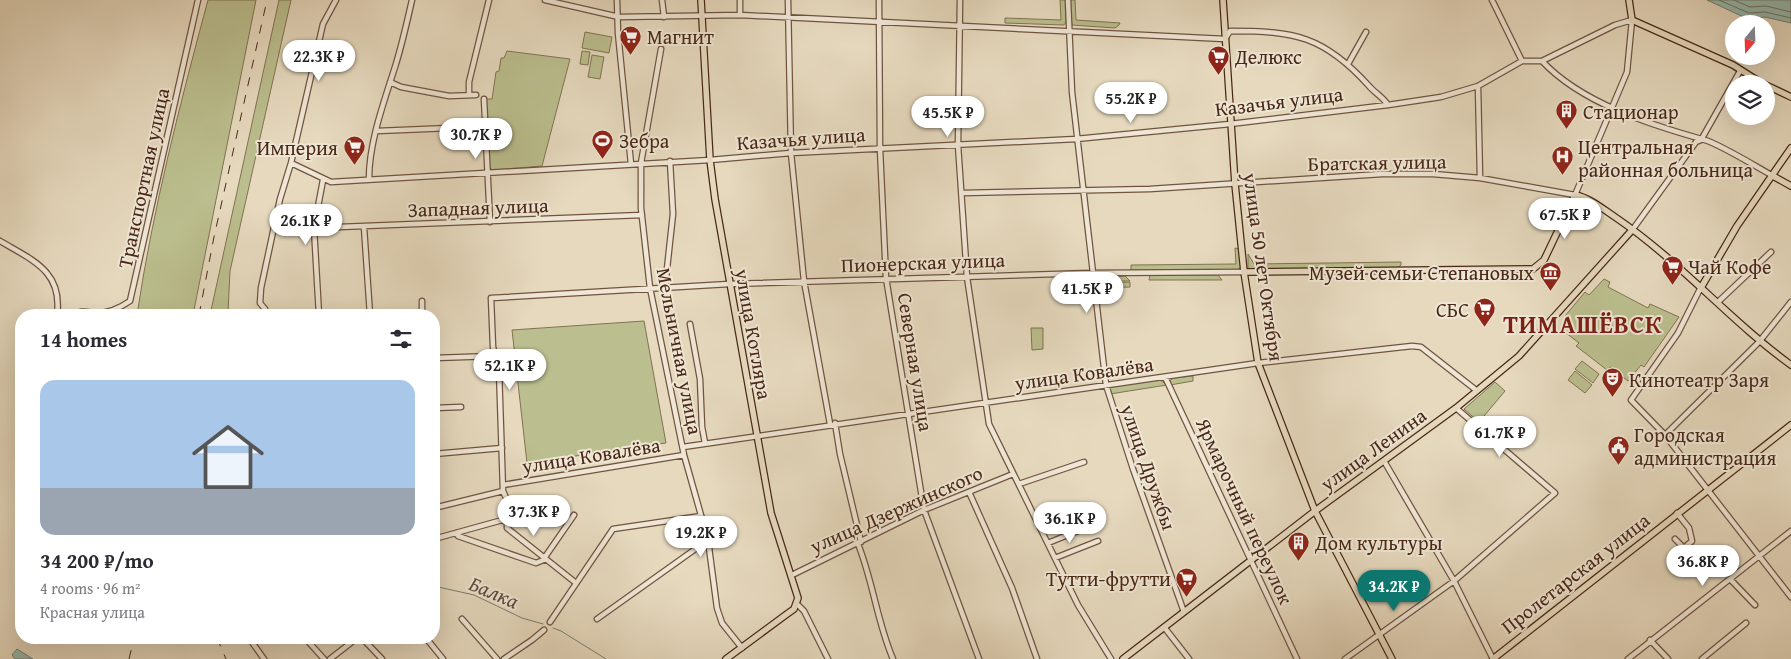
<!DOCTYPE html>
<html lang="en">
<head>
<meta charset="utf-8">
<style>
  :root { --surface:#fff; --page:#f7f7f7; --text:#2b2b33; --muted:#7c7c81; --line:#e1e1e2; --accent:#0f766e }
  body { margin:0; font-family:"Gentium Book Plus",serif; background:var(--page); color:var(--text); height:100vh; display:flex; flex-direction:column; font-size:19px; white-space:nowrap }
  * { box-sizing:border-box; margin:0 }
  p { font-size:16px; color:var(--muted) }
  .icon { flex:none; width:28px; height:28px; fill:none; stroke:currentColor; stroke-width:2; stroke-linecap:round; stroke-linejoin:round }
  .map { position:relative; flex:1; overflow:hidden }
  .details { position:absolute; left:15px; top:309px; width:425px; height:335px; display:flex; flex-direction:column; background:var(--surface); border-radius:20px; box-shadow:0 5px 20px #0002 }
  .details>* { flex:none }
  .needle { width:32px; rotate:199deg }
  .controls { position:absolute; left:1725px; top:15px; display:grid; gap:10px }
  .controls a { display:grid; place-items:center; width:50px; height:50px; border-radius:50%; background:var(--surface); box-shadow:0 5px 20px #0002; font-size:25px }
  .price { position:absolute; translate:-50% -42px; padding:0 11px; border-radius:18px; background:#fff; color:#222; font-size:16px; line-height:32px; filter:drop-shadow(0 1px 2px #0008) }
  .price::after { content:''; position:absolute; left:50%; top:30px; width:15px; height:11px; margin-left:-8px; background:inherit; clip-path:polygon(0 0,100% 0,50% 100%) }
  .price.active { background:var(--accent); color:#fff }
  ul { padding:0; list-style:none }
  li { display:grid; align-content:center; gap:10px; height:265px; padding:0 25px }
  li+li { border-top:1px solid var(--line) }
  li span { display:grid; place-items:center; height:155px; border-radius:15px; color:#555 }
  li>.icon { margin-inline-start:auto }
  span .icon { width:90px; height:90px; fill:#fffc; stroke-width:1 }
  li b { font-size:21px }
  h2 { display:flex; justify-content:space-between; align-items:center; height:60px; padding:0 25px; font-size:21px }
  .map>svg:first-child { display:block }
  .green { fill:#bbbe8e; stroke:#827352 }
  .water { fill:#96bab0; stroke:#778073 }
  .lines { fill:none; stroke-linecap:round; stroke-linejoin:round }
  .shore { stroke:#707164; stroke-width:1 }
  .stream { stroke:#778073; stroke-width:1 }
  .minor-casing { stroke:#705441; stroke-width:7 }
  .major-casing { stroke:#492817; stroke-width:8 }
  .minor { stroke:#efe6d5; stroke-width:4.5 }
  .major { stroke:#e6d9be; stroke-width:5.5 }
  .rail { stroke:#492817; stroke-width:1; stroke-dasharray:9 9; stroke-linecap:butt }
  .labels { text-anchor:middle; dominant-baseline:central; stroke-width:4; stroke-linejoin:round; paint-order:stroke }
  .poi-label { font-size:20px; fill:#492817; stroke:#efe6d5; text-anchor:start }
  .street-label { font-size:20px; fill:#492817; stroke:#efe6d5 }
  .water-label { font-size:21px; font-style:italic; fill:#5c4c3d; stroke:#efe6d5 }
  .district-label { font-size:25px; font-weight:bold; letter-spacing:1px; fill:#7a1f14; stroke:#efe6d5 }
</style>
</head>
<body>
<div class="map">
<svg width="1791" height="659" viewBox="0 0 1791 659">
  <rect width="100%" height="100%" fill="#e6d9be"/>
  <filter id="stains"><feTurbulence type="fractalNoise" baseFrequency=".004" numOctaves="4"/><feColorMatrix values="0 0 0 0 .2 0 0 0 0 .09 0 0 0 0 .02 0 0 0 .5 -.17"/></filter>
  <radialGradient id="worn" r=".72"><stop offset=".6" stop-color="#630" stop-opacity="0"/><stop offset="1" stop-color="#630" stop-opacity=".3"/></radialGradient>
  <!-- green -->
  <path class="green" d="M208,0H256L193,315H137C153,208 180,104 208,0Z
    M279,0H291L230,271L228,312L238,315H210Z
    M1060,0H1066V22L1064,25L1005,23V18L1061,20Z
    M1069,0H1075L1076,20L1120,23L1119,25L1115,28L1072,25Z
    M585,32L612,37L609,53L582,48Z
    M507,51L570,59L542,166L493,170L488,167L485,99H492L496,72L499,71L501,58H504Z
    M582,51L590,52L588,65L580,64Z
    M592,55L604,57L600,79L588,77Z
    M1235,248L1240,249L1241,268L1236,270H1131V265L1236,264Z
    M1248,254L1254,264L1401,262V265L1397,268L1250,270L1248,268Z
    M1150,275H1218L1222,280H1149Z
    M1098,276L1101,278L1125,276L1130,281H1096Z
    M1604,279L1610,282L1608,287L1648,308L1650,304L1679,317L1644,367L1641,365L1628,381L1610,367L1607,370L1576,346L1579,343L1561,329L1569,320L1565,316L1585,292L1589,295Z
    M1130,282V287L1101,288V283Z
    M644,321L666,443L527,463L512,330Z
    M1031,328H1043V349L1032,350Z
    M1582,361L1599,374L1593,383L1575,369Z
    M1575,371L1592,385L1585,393L1568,380Z
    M1193,376V381L1170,385L1169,382L1173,378Z
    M1160,380L1167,385L1110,394L1109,389L1111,386Z
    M1495,382L1505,391L1479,422L1464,409Z"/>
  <!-- water -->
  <path class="water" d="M1707,0H1791V23L1765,17L1748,19Z
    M17,649L33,659H15L12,655Z"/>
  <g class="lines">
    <!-- shore -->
    <path class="shore" d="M1719,0L1749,13L1765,12L1791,18
      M1734,0L1750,7L1766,6L1791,12"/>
    <!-- stream -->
    <path class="stream" d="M434,586L474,595L522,618L543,624
      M553,628L561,631L606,659"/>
    <defs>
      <path id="minor" d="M545,0L619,17L740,15L1225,39L1230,31C1295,31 1324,36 1369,86C1375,93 1383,97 1388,105
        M617,0L618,33L631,164
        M662,0L664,17
        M740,0V15
        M788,0L791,153L804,281L830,424
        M879,0L880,149L886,278L924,510L979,659
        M960,0L958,145L967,277L989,424L1078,605L1111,659
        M1068,0L1072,92L1106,385L1133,469L1184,612
        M1492,0L1522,61
        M661,49L641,163V208L650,288L684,455L708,540L717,608L722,623L742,648
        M1542,61C1581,103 1651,125 1705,140C1721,145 1757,167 1773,176
        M1348,64L1366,32
        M390,82L401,87L449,96L476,95
        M1478,86L1480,178
        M469,95V82L489,0
        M484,99L490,222
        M377,131L450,128L470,123
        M291,163L331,182L710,160L791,153L1076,139L1230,124L1388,105L1441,97L1478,86L1522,61H1542L1615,25L1632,20L1627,72L1575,195L1480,178L1433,174H1382L1150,189L963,193
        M369,179C369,142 384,102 395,67C402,45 407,22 412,0
        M364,227L370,315
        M314,228L642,215
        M1633,229L1696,142L1701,140L1740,71
        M0,241C32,260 63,271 57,315
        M665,287L673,214L670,161
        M1701,287L1678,333L1631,400L1665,435L1791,597
        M422,301V315
        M1718,302L1771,252
        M265,309L260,303L261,288L280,199L291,163L323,24L336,0
        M72,315C81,310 86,312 96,313C108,313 120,308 130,301L198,0
        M319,315L314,228L323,180
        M690,324L700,379L702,427L705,443
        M434,358L494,356
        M1165,377L1297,659
        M434,408L461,407
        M835,423L840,454L861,542
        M1665,435L1759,342L1791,302
        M683,447L1258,363L1412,346L1421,347L1476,390
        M434,454L502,448
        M1384,461L1454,581L1493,659
        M1019,484L1084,462
        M503,485L684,455
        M969,492L1012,588L1037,659
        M434,508L503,491
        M456,533L458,536L536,563L546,559
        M434,539L506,519
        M1675,539L1684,548L1692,541L1689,528L1677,513
        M1048,543L1085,528
        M858,544C873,581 877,622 893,659
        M545,557L574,515
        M1055,558L1098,541
        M792,575L924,510L1013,474
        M1730,579L1755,605
        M576,583L507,528V500L503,491L499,370L493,347L491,298L729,284L1091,273L1244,272
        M797,604L804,611L828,659
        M462,619L497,659
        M597,619L708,540
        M550,622L613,529L701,516
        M1164,627L1189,659
        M249,638L264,659
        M305,638L324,659
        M362,638L382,659
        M426,638L443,659
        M1650,640L1668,659
        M330,659L357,638
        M504,659L532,640L544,630
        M1345,659L1454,581L1555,493L1456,408
        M1628,659L1791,531
        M1702,659L1746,623"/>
      <path id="major" d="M701,0L710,160L715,199L771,513L798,598L794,609L787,614L726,659
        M1223,0L1235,184L1244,272L1258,363L1315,511L1392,659
        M1629,0L1632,20L1733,65L1763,84
        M1766,85L1791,97
        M1773,176L1791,186
        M1244,272L1533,269L1544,260L1575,195C1590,198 1603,209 1615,217C1680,261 1729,320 1791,365
        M1702,286L1737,226L1791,148
        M1123,659L1315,511L1456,408L1519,356L1633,229
        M1493,659L1791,425"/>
    </defs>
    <!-- minor casing -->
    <use href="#minor" class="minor-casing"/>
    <!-- major casing -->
    <use href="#major" class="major-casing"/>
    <!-- minor -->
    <use href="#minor" class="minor"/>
    <!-- major -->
    <use href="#major" class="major"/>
    <!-- rail -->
    <path class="rail" d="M199,315L214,237L267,0
      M217,638L226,659
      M129,659L134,638"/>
  </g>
  <!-- icons -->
  <defs>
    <symbol id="supermarket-pin" viewBox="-11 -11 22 30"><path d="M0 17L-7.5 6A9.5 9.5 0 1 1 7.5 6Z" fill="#8f2418" stroke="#efe6d5"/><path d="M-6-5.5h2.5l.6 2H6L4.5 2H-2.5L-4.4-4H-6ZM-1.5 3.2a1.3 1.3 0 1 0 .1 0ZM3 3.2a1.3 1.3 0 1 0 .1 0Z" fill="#fff"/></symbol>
    <symbol id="building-pin" viewBox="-11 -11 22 30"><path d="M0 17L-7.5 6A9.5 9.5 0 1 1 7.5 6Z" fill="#8f2418" stroke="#efe6d5"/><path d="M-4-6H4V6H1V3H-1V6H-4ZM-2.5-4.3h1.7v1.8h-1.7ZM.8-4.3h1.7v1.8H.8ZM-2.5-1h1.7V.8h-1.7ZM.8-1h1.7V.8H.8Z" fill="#fff"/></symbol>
    <symbol id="stadium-pin" viewBox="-11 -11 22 30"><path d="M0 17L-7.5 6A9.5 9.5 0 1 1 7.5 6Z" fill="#8f2418" stroke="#efe6d5"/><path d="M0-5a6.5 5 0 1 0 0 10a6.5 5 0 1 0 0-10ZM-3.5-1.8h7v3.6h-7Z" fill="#fff"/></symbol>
    <symbol id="hospital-pin" viewBox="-11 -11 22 30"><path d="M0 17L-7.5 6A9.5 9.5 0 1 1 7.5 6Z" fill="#8f2418" stroke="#efe6d5"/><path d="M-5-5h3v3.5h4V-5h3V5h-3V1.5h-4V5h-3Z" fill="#fff"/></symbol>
    <symbol id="museum-pin" viewBox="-11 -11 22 30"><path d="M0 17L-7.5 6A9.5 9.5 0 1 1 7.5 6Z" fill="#8f2418" stroke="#efe6d5"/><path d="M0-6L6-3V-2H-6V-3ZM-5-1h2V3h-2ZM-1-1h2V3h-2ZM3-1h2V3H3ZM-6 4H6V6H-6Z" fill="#fff"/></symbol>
    <symbol id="theatre-pin" viewBox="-11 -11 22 30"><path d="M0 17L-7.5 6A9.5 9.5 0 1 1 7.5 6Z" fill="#8f2418" stroke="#efe6d5"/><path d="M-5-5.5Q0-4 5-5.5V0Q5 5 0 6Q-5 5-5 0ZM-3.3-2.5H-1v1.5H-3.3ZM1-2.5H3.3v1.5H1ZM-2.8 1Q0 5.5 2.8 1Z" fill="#fff"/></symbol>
    <symbol id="civic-pin" viewBox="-11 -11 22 30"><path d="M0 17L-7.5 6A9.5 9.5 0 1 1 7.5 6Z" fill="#8f2418" stroke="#efe6d5"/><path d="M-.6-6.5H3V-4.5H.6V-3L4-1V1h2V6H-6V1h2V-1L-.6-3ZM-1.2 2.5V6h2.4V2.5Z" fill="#fff"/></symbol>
  </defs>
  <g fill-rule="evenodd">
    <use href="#supermarket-pin" x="618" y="24" width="25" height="34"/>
    <use href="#supermarket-pin" x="1206" y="44" width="25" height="34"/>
    <use href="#building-pin" x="1554" y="98" width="25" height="34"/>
    <use href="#stadium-pin" x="590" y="128" width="25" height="34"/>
    <use href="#supermarket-pin" x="342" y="134" width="25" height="34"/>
    <use href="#hospital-pin" x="1550" y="144" width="25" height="34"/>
    <use href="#supermarket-pin" x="1660" y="254" width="25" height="34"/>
    <use href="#museum-pin" x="1538" y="260" width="25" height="34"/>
    <use href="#supermarket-pin" x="1472" y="296" width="25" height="34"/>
    <use href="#theatre-pin" x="1600" y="366" width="25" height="34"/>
    <use href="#civic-pin" x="1606" y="434" width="25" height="34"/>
    <use href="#building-pin" x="1286" y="530" width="25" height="34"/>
    <use href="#supermarket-pin" x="1174" y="566" width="25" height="34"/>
  </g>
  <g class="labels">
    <!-- poi labels -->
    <g class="poi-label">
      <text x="647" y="36">Магнит</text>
      <text x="1235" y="56">Делюкс</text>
      <text x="1583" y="111">Стационар</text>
      <text x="619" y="140">Зебра</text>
      <text x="1578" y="146">Центральная<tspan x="1578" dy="23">районная больница</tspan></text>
      <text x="338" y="147" text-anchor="end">Империя</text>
      <text x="1688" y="266">Чай Кофе</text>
      <text x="1534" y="272" text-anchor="end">Музей семьи Степановых</text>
      <text x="1469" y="309" text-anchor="end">СБС</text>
      <text x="1629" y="379">Кинотеатр Заря</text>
      <text x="1634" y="434">Городская<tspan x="1634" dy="23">администрация</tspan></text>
      <text x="1315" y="542">Дом культуры</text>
      <text x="1171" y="578" text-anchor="end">Тутти-фрутти</text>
    </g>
    <!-- street labels -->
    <g class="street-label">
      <text transform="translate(1279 101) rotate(-7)">Казачья улица</text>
      <text transform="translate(801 138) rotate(-4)">Казачья улица</text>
      <text transform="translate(1377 162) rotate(-1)">Братская улица</text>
      <text transform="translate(143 178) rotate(-78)">Транспортная улица</text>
      <text transform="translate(478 207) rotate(-2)">Западная улица</text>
      <text transform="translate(923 262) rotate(-2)">Пионерская улица</text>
      <text transform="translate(1264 267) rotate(82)">улица 50 лет Октября</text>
      <text transform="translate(754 334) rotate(80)">улица Котляра</text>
      <text transform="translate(680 351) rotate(79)">Мельничная улица</text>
      <text transform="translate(916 362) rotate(81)">Северная улица</text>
      <text transform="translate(1084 373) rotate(-8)">улица Ковалёва</text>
      <text transform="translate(1373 449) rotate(-36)">улица Ленина</text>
      <text transform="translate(591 455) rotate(-9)">улица Ковалёва</text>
      <text transform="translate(1149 467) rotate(71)">улица Дружбы</text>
      <text transform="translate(896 509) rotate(-24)">улица Дзержинского</text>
      <text transform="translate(1245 511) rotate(65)">Ярмарочный переулок</text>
      <text transform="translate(1575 573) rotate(-38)">Пролетарская улица</text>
    </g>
    <!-- water labels -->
    <g class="water-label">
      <text transform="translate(494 592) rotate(23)">Балка</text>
    </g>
    <!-- district labels -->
    <g class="district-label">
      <text x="1583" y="324">ТИМАШЁВСК</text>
    </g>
  </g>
  <rect width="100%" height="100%" filter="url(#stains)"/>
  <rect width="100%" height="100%" fill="url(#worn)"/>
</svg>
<div class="controls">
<a><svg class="needle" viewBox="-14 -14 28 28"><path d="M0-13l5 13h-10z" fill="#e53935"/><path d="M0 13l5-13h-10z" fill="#7c7c81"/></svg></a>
<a><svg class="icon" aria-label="layers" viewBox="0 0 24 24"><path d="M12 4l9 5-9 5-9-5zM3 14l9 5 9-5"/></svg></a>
</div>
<b class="price" style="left:319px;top:82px">22.3K ₽</b>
<b class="price" style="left:1131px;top:124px">55.2K ₽</b>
<b class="price" style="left:948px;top:138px">45.5K ₽</b>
<b class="price" style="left:476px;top:160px">30.7K ₽</b>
<b class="price" style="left:1565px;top:240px">67.5K ₽</b>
<b class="price" style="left:306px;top:246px">26.1K ₽</b>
<b class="price" style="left:1087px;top:314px">41.5K ₽</b>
<b class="price" style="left:510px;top:391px">52.1K ₽</b>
<b class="price" style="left:1500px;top:458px">61.7K ₽</b>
<b class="price" style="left:534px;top:537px">37.3K ₽</b>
<b class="price" style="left:1070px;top:544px">36.1K ₽</b>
<b class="price" style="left:701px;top:558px">19.2K ₽</b>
<b class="price" style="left:1703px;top:587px">36.8K ₽</b>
<b class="price active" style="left:1394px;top:612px">34.2K ₽</b>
<section class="details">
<h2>14 homes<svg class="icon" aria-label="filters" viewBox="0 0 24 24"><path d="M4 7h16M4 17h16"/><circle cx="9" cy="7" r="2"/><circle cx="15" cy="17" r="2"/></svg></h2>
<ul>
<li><span style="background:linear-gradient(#a9c7e8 70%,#9aa5b1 0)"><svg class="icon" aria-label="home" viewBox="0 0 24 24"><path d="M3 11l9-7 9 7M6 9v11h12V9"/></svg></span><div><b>34 200 ₽/mo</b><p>4 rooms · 96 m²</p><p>Красная улица</p></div></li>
</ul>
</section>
</div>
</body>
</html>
